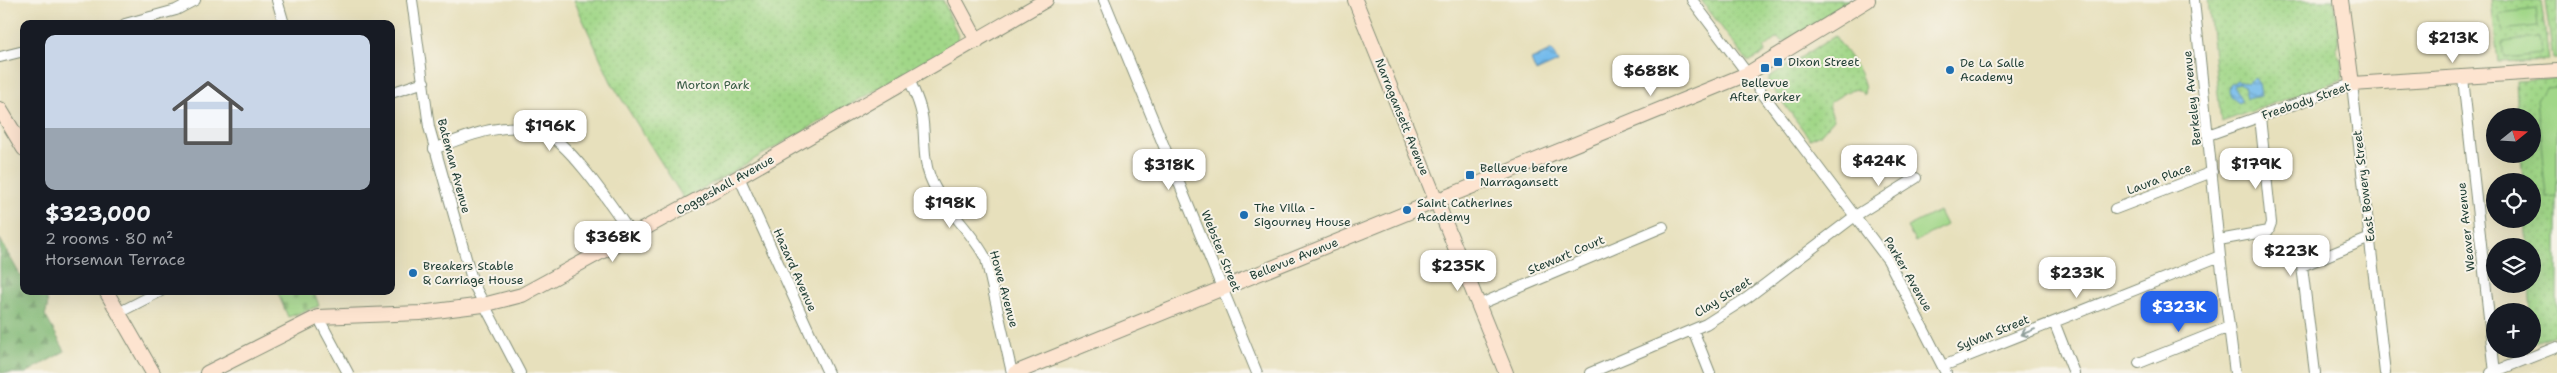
<!DOCTYPE html>
<html lang="en">
<head>
<meta charset="utf-8">
<style>
  :root { --surface:#171b24; --page:#242831; --text:#f1f3f6; --muted:#9ea1a6; --line:#363941; --accent:#2563eb }
  body { margin:0; font-family:"Shantell Sans",sans-serif; background:var(--page); color:var(--text); height:100vh; display:flex; flex-direction:column; font-size:19px; white-space:nowrap }
  * { box-sizing:border-box; margin:0 }
  p { font-size:16px; color:var(--muted) }
  .icon { flex:none; width:28px; height:28px; fill:none; stroke:currentColor; stroke-width:2; stroke-linecap:round; stroke-linejoin:round }
  .map { position:relative; flex:1; overflow:hidden }
  .drawer { position:absolute; left:20px; top:20px; width:375px; height:275px; display:flex; flex-direction:column; background:var(--surface); border-radius:10px; box-shadow:0 5px 20px #0002 }
  .drawer>* { flex:none }
  .needle { width:32px; rotate:72deg }
  .controls { position:absolute; left:2486px; top:108px; display:grid; gap:10px }
  .controls a { display:grid; place-items:center; width:55px; height:55px; border-radius:50%; background:var(--surface); box-shadow:0 5px 20px #0002; font-size:25px }
  .price { position:absolute; translate:-50% -42px; padding:0 11px; border-radius:10px; background:#fff; color:#222; font-size:16px; line-height:32px; filter:drop-shadow(0 1px 2px #0008) }
  .price::after { content:''; position:absolute; left:50%; top:30px; width:15px; height:11px; margin-left:-8px; background:inherit; clip-path:polygon(0 0,100% 0,50% 100%) }
  .price.active { background:var(--accent); color:#fff }
  ul { padding:0; list-style:none }
  li { display:grid; align-content:center; gap:10px; height:265px; padding:0 25px }
  li+li { border-top:1px solid var(--line) }
  li span { display:grid; place-items:center; height:155px; border-radius:10px; color:#555 }
  li>.icon { margin-inline-start:auto }
  span .icon { width:90px; height:90px; fill:#fffc; stroke-width:1 }
  li b { font-size:21px }
  .map>svg:first-child { display:block }
  .grass { fill:url(#grass-dots); stroke:#608a5e }
  .forest { fill:url(#forest-firs); stroke:#507a54 }
  .cemetery { fill:url(#cemetery-stones); stroke:#608a5e }
  .garden { fill:#a1d788; stroke:#608a5e }
  .water { fill:url(#water-waves); stroke:#4a7c90 }
  .lines { fill:none; stroke-linecap:round; stroke-linejoin:round }
  .street-casing { stroke:#838e78; stroke-width:12 }
  .secondary-casing { stroke:#838e78; stroke-width:16 }
  .street { stroke:#fff; stroke-width:10 }
  .secondary { stroke:#fde4d0; stroke-width:14 }
  .oneway { stroke:#8f9e9a }
  .poi-dot { fill:#1f6fb2; stroke:#f7f3e8; stroke-width:2 }
  .labels { text-anchor:middle; dominant-baseline:central; stroke-width:4; stroke-linejoin:round; paint-order:stroke }
  .poi-label { font-size:12px; fill:#1f3d34; stroke:#f7f3e8; text-anchor:start }
  .park-label { font-size:12px; fill:#395c45; stroke:#f7f3e8 }
  .street-label { font-size:12px; fill:#1f3d34; stroke:#f7f3e8 }
</style>
</head>
<body>
<div class="map">
<svg width="2557" height="373" viewBox="0 0 2557 373">
  <defs>
    <pattern id="grass-dots" width="8" height="8" patternUnits="userSpaceOnUse" patternTransform="scale(1.25)"><rect width="8" height="8" fill="#a1d788"/><path d="M2 2h.1M6 6h.1" fill="none" stroke="#8ab976" stroke-width="1.8" stroke-linecap="round"/></pattern>
    <pattern id="forest-firs" width="22" height="20" patternUnits="userSpaceOnUse" patternTransform="scale(1.25)"><rect width="22" height="20" fill="#80b874"/><path d="M5 1l3.5 6h-7zM16 11l3.5 6h-7z" fill="#689760"/></pattern>
    <pattern id="cemetery-stones" width="16" height="16" patternUnits="userSpaceOnUse" patternTransform="scale(1.25)"><rect width="16" height="16" fill="#a1d788"/><path d="M2 7V4a2 2 0 0 1 4 0v3zM10 15v-3a2 2 0 0 1 4 0v3z" fill="#8ab976"/></pattern>
    <pattern id="water-waves" width="16" height="10" patternUnits="userSpaceOnUse" patternTransform="scale(1.25)"><rect width="16" height="10" fill="#74bbec"/><path d="M0 5q4-4 8 0t8 0" fill="none" stroke="#5f99c0"/></pattern>
  </defs>
  <rect width="100%" height="100%" fill="#f7f3e8"/>
  <filter id="ink" filterUnits="userSpaceOnUse"><feTurbulence type="fractalNoise" baseFrequency=".02" numOctaves="2"/><feDisplacementMap in="SourceGraphic" scale="10" xChannelSelector="R" yChannelSelector="G"/><feConvolveMatrix kernelMatrix="1 2 1 2 8 2 1 2 1" color-interpolation-filters="sRGB"/></filter>
  <filter id="wash" filterUnits="userSpaceOnUse"><feTurbulence type="fractalNoise" baseFrequency=".0096" numOctaves="4" result="noise"/><feDisplacementMap in="SourceGraphic" scale="20" xChannelSelector="R" yChannelSelector="G"/><feGaussianBlur stdDeviation="1.12" result="paint"/><feColorMatrix in="noise" values="0 0 0 0 0 0 0 0 0 0 0 0 0 0 0 0 0 1.4 0 .05"/><feComposite in="paint" operator="in"/></filter>
  <g filter="url(#wash)">
    <rect width="100%" height="100%" fill="#e7e0bc"/>
    <!-- grass -->
    <path class="grass" d="M574,0H943L959,39L957,44L684,199L611,82Z
      M1701,0H1857L1784,42L1777,38L1764,48L1765,53L1750,61H1747Z
      M2208,0H2334L2339,45L2336,51L2341,59L2343,79L2221,122Z
      M2491,0H2541L2549,60L2498,62Z
      M2545,0H2557V59H2553Z
      M1835,36C1845,52 1869,77 1864,95L1859,90L1852,89L1830,102L1829,107L1834,119L1821,134L1810,139L1769,84V77Z
      M2557,79V334L2533,343L2529,284H2532V246H2527L2525,219H2532V181H2523L2521,154H2532V116H2518L2516,81Z"/>
    <!-- forest -->
    <path class="forest" d="M0,239L24,282V291C41,291 53,294 45,315L65,351L26,373H0Z"/>
    <!-- cemetery -->
    <path class="cemetery" d="M277,291H314L319,306L288,317Z"/>
    <!-- garden -->
    <path class="garden" d="M2536,9L2538,26L2502,30L2500,13Z
      M2539,38L2541,54L2505,58L2503,42Z
      M2557,87V197L2546,198L2537,99L2546,88Z
      M1939,211L1946,225L1915,242L1907,227Z"/>
    <!-- water -->
    <path class="water" d="M1552,50L1558,62L1536,72L1531,60Z
      M2255,78L2259,84L2261,96L2247,99L2244,86L2238,83L2234,86L2242,101L2239,103L2231,97L2229,91L2230,85L2237,80L2247,83Z"/>
  </g>
  <g filter="url(#ink)">
    <g class="lines">
      <defs>
        <path id="street" d="M277,0L284,24
          M412,0L429,127L473,283L520,373
          M1104,0L1257,373
          M1692,0L1888,260L1946,373
          M2194,0L2220,256L2235,373
          M125,24L176,10L195,0
          M0,57L24,51
          M2463,78L2495,373
          M909,79C915,93 922,108 923,123C925,142 923,159 930,177C942,208 971,229 986,259L1012,373
          M391,93L424,82
          M2208,135L2352,84L2385,373
          M434,149C467,136 507,119 543,132C570,142 615,211 633,236
          M739,177L828,373
          M2115,209L2212,172
          M2219,240L2268,231L2271,223L2260,117
          M1478,305L1663,227
          M118,313L161,291
          M318,317L348,373
          M2054,322L2074,373
          M1693,330L1710,373
          M2139,363L2229,327
          M1943,366L2220,256
          M1590,373L1706,324L1747,298L1855,216L1916,178
          M2315,373L2302,266L2370,238
          M2491,373L2557,347"/>
        <path id="secondary" d="M955,0L977,41
          M1355,0L1506,373
          M2341,0L2352,84L2557,71
          M0,109L24,149
          M106,291L153,373
          M207,373L318,317L420,313L483,305L522,295L739,177L1046,0
          M1015,373L1747,74L1868,0"/>
      </defs>
      <!-- street casing -->
      <use href="#street" class="street-casing"/>
      <!-- secondary casing -->
      <use href="#secondary" class="secondary-casing"/>
      <!-- street -->
      <use href="#street" class="street"/>
      <!-- secondary -->
      <use href="#secondary" class="secondary"/>
    </g>
    <!-- one-way arrows -->
    <defs><path id="oneway-shaft" d="M-6 0H5M1.5-3L5.5 0L1.5 3" fill="none" stroke-width="1.6" stroke-linecap="round" stroke-linejoin="round" transform="scale(1.25)"/></defs>
    <use class="oneway" href="#oneway-shaft" transform="translate(2028 332) rotate(158)"/>
  </g>
  <!-- markers -->
  <g class="poi-dot">
    <rect x="1773" y="57" width="10" height="10" rx="2.5"/>
    <rect x="1760" y="63" width="10" height="10" rx="2.5"/>
    <circle cx="1950" cy="70" r="5"/>
    <rect x="1465" y="170" width="10" height="10" rx="2.5"/>
    <circle cx="1407" cy="210" r="5"/>
    <circle cx="1244" cy="215" r="5"/>
    <circle cx="413" cy="273" r="5"/>
  </g>
  <g class="labels">
    <!-- poi labels -->
    <g class="poi-label">
      <text x="1788" y="62">Dixon Street</text>
      <text x="1960" y="63">De La Salle<tspan x="1960" dy="14">Academy</tspan></text>
      <text x="1765" y="83" text-anchor="middle">Bellevue<tspan x="1765" dy="14">After Parker</tspan></text>
      <text x="1480" y="168">Bellevue before<tspan x="1480" dy="14">Narragansett</tspan></text>
      <text x="1417" y="203">Saint Catherines<tspan x="1417" dy="14">Academy</tspan></text>
      <text x="1254" y="208">The Villa -<tspan x="1254" dy="14">Sigourney House</tspan></text>
      <text x="423" y="266">Breakers Stable<tspan x="423" dy="14">&amp; Carriage House</tspan></text>
    </g>
    <!-- park labels -->
    <g class="park-label">
      <text x="713" y="85">Morton Park</text>
    </g>
    <!-- street labels -->
    <g class="street-label">
      <text transform="translate(2192 98) rotate(-96)">Berkeley Avenue</text>
      <text transform="translate(2306 101) rotate(-19)">Freebody Street</text>
      <text transform="translate(1402 117) rotate(68)">Narragansett Avenue</text>
      <text transform="translate(454 166) rotate(75)">Bateman Avenue</text>
      <text transform="translate(2159 179) rotate(-21)">Laura Place</text>
      <text transform="translate(725 185) rotate(-29)">Coggeshall Avenue</text>
      <text transform="translate(2364 186) rotate(-97)">East Bowery Street</text>
      <text transform="translate(2466 227) rotate(-96)">Weaver Avenue</text>
      <text transform="translate(1221 251) rotate(68)">Webster Street</text>
      <text transform="translate(1566 255) rotate(-23)">Stewart Court</text>
      <text transform="translate(1294 259) rotate(-22)">Bellevue Avenue</text>
      <text transform="translate(795 270) rotate(66)">Hazard Avenue</text>
      <text transform="translate(1908 274) rotate(60)">Parker Avenue</text>
      <text transform="translate(1004 289) rotate(75)">Howe Avenue</text>
      <text transform="translate(1723 297) rotate(-32)">Clay Street</text>
      <text transform="translate(1993 333) rotate(-22)">Sylvan Street</text>
    </g>
  </g>
</svg>
<div class="controls">
<a><svg class="needle" viewBox="-14 -14 28 28"><path d="M0-13l5 13h-10z" fill="#e53935"/><path d="M0 13l5-13h-10z" fill="#9ea1a6"/></svg></a>
<a><svg class="icon" aria-label="locate" viewBox="0 0 24 24"><circle cx="12" cy="12" r="6"/><path d="M12 2v4M12 18v4M2 12h4M18 12h4"/></svg></a>
<a><svg class="icon" aria-label="layers" viewBox="0 0 24 24"><path d="M12 4l9 5-9 5-9-5zM3 14l9 5 9-5"/></svg></a>
<a>+</a>
</div>
<b class="price" style="left:2453px;top:64px">$213K</b>
<b class="price" style="left:1651px;top:97px">$688K</b>
<b class="price" style="left:550px;top:152px">$196K</b>
<b class="price" style="left:1879px;top:187px">$424K</b>
<b class="price" style="left:2256px;top:190px">$179K</b>
<b class="price" style="left:1169px;top:191px">$318K</b>
<b class="price" style="left:950px;top:229px">$198K</b>
<b class="price" style="left:613px;top:263px">$368K</b>
<b class="price" style="left:2291px;top:277px">$223K</b>
<b class="price" style="left:1458px;top:292px">$235K</b>
<b class="price" style="left:2077px;top:299px">$233K</b>
<b class="price active" style="left:2179px;top:333px">$323K</b>
<section class="drawer">
<ul>
<li><span style="background:linear-gradient(#c9d6e8 60%,#9aa5b1 0)"><svg class="icon" aria-label="home" viewBox="0 0 24 24"><path d="M3 11l9-7 9 7M6 9v11h12V9"/></svg></span><div><b>$323,000</b><p>2 rooms · 80 m²</p><p>Horseman Terrace</p></div></li>
</ul>
</section>
</div>
</body>
</html>
